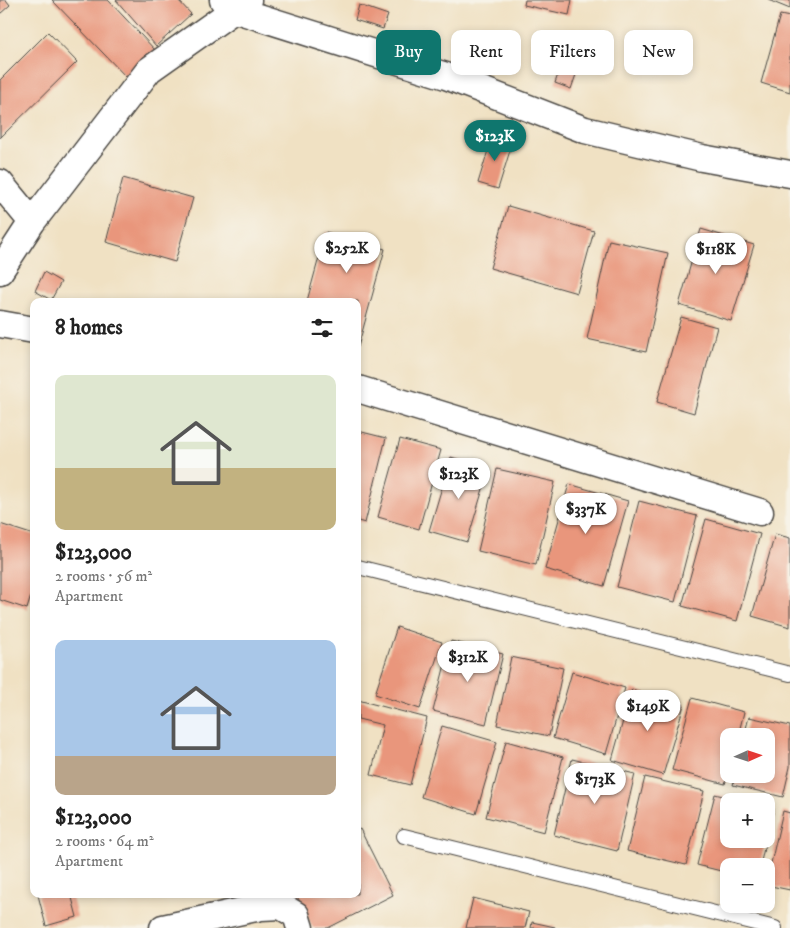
<!DOCTYPE html>
<html lang="en">
<head>
<meta charset="utf-8">
<style>
  :root { --surface:#fff; --page:#f6f6f6; --text:#222; --muted:#767676; --accent:#0f766e }
  body { margin:0; font-family:"IM FELL DW Pica",serif; background:var(--page); color:var(--text); height:100vh; display:flex; flex-direction:column; font-size:19px; white-space:nowrap }
  * { box-sizing:border-box; margin:0 }
  p { font-size:16px; color:var(--muted) }
  .icon { flex:none; width:28px; height:28px; fill:none; stroke:currentColor; stroke-width:2; stroke-linecap:round; stroke-linejoin:round }
  .map { position:relative; flex:1; overflow:hidden }
  .sheet { position:absolute; left:30px; top:298px; width:331px; height:600px; display:flex; flex-direction:column; background:var(--surface); border-radius:10px; box-shadow:0 2px 8px #0003 }
  .sheet>* { flex:none }
  .guide { position:absolute; left:376px; top:30px; width:339px; height:45px; display:flex; gap:10px }
  .needle { width:32px; rotate:87deg }
  .fabs { position:absolute; left:720px; top:728px; display:grid; gap:10px }
  .fabs a { display:grid; place-items:center; width:55px; height:55px; border-radius:10px; background:var(--surface); box-shadow:0 2px 8px #0003; font-size:25px }
  .price { position:absolute; translate:-50% -42px; padding:0 11px; border-radius:18px; background:#fff; color:#222; font-size:16px; line-height:32px; filter:drop-shadow(0 1px 2px #0008) }
  .price::after { content:''; position:absolute; left:50%; top:30px; width:15px; height:11px; margin-left:-8px; background:inherit; clip-path:polygon(0 0,100% 0,50% 100%) }
  .price.current { background:var(--accent); color:#fff }
  ul { padding:0; list-style:none }
  li { display:grid; align-content:center; gap:10px; height:265px; padding:0 25px }
  li span { display:grid; place-items:center; height:155px; border-radius:10px; color:#555 }
  li>.icon { margin-inline-start:auto }
  span .icon { width:90px; height:90px; fill:#fffc; stroke-width:1 }
  li b { font-size:21px }
  h2 { display:flex; justify-content:space-between; align-items:center; height:60px; padding:0 25px; font-size:21px }
  .tag { padding:0 18px; border-radius:10px; background:var(--surface); box-shadow:0 2px 8px #0003; font-size:18px; line-height:45px }
  .tag.current { background:var(--accent); color:#fff }
  .map>svg:first-child { display:block }
  .building { fill:#e9967c }
  .lines { fill:none; stroke-linecap:round; stroke-linejoin:round }
  .service-casing { stroke:#494642; stroke-width:16 }
  .minor-casing { stroke:#494642; stroke-width:29 }
  .service { stroke:#fff; stroke-width:14 }
  .minor { stroke:#fff; stroke-width:26 }
</style>
</head>
<body>
<div class="map">
<svg width="790" height="928" viewBox="0 0 790 928">
  <rect width="100%" height="100%" fill="#f7f3e8"/>
  <filter id="ink" filterUnits="userSpaceOnUse"><feTurbulence type="fractalNoise" baseFrequency=".02" numOctaves="2"/><feDisplacementMap in="SourceGraphic" scale="10" xChannelSelector="R" yChannelSelector="G"/><feConvolveMatrix kernelMatrix="1 2 1 2 8 2 1 2 1" color-interpolation-filters="sRGB"/></filter>
  <filter id="wash" filterUnits="userSpaceOnUse"><feTurbulence type="fractalNoise" baseFrequency=".0096" numOctaves="4" result="noise"/><feDisplacementMap in="SourceGraphic" scale="20" xChannelSelector="R" yChannelSelector="G"/><feGaussianBlur stdDeviation="1.12" result="paint"/><feColorMatrix in="noise" values="0 0 0 0 0 0 0 0 0 0 0 0 0 0 0 0 0 1.4 0 .05"/><feComposite in="paint" operator="in"/></filter>
  <g filter="url(#wash)">
    <rect width="100%" height="100%" fill="#f0e1c3"/>
    <g id="blocks">
      <!-- building -->
      <path class="building" d="M0,0H6L10,5L0,14Z
        M52,0H108L156,51L128,79Z
        M116,0H178L191,14L156,46Z
        M525,0H572L569,15L524,5Z
        M768,0H790V9Z
        M359,5L388,15L383,29L355,20Z
        M780,15L790,17V92L761,83Z
        M48,32L77,62L0,138V80Z
        M563,60L579,66L571,89L555,83Z
        M493,134L513,141L498,189L478,183Z
        M123,178L193,198L175,262L106,242Z
        M508,206L594,231L577,293L490,268Z
        M701,229L754,245L731,321L679,305Z
        M326,232L385,249L358,347V301H307Z
        M609,240L668,253L646,352L587,339Z
        M44,272L61,282L51,300L35,291Z
        M681,317L717,327L694,413L657,402Z
        M358,431L386,438L365,523L358,521Z
        M400,439L441,450L419,529L378,517Z
        M451,457L489,469L467,542L429,531Z
        M497,469L555,482L536,565L478,551Z
        M569,484L628,501L604,586L545,569Z
        M639,501L697,516L675,602L617,587Z
        M706,519L760,534L737,621L682,606Z
        M0,524L34,535V586L27,609L0,600Z
        M775,534L790,538V627L752,616Z
        M397,627L442,642L420,709L375,694Z
        M451,641L503,654L486,724L433,711Z
        M511,657L563,668L549,736L497,725Z
        M572,672L625,688L606,754L553,738Z
        M632,689L684,705L663,775L612,760Z
        M692,698L744,712L738,736H729V771L725,784L672,770Z
        M358,700L427,718L410,785L371,775L383,725L358,719Z
        M749,717L790,726V767L783,797L733,785L736,774H766V736H744Z
        M442,726L497,742L476,814L421,797Z
        M506,741L563,757L544,832L486,817Z
        M572,759L635,774L617,851L554,835Z
        M645,777L704,791L686,865L627,851Z
        M715,794L742,801H729V839H766L760,866H729V873L697,865Z
        M766,807L774,809L767,837H766Z
        M783,811L790,813V890L766,885Z
        M360,829L393,895L328,928H313L296,894H358V830Z
        M44,894H71L77,917L46,926L38,895Z
        M473,898L529,912L525,928H466Z
        M532,922L555,927V928H531Z"/>
    </g>
  </g>
  <g filter="url(#ink)">
    <use href="#blocks" fill-opacity="0" stroke="#494642" stroke-width="1"/>
    <g class="lines">
      <defs>
        <path id="service" d="M358,567L790,674
          M404,836L775,928"/>
        <path id="minor" d="M223,0L233,9L446,76L585,130L702,158L790,174
          M0,183L32,222
          M0,271L32,222L149,70L248,0
          M0,324L34,330
          M358,389L760,512
          M163,928L261,907L281,906L296,915L300,928"/>
      </defs>
      <!-- service casing -->
      <use href="#service" class="service-casing"/>
      <!-- minor casing -->
      <use href="#minor" class="minor-casing"/>
      <!-- service -->
      <use href="#service" class="service"/>
      <!-- minor -->
      <use href="#minor" class="minor"/>
    </g>
  </g>
</svg>
<div class="fabs">
<a><svg class="needle" viewBox="-14 -14 28 28"><path d="M0-13l5 13h-10z" fill="#e53935"/><path d="M0 13l5-13h-10z" fill="#767676"/></svg></a>
<a>+</a>
<a>−</a>
</div>
<b class="price current" style="left:495px;top:162px">$123K</b>
<b class="price" style="left:347px;top:274px">$252K</b>
<b class="price" style="left:716px;top:275px">$118K</b>
<b class="price" style="left:459px;top:500px">$123K</b>
<b class="price" style="left:586px;top:535px">$337K</b>
<b class="price" style="left:468px;top:683px">$312K</b>
<b class="price" style="left:648px;top:732px">$149K</b>
<b class="price" style="left:595px;top:805px">$173K</b>
<div class="guide">
<a class="tag current">Buy</a>
<a class="tag">Rent</a>
<a class="tag">Filters</a>
<a class="tag">New</a>
</div>
<section class="sheet">
<h2>8 homes<svg class="icon" aria-label="filters" viewBox="0 0 24 24"><path d="M4 7h16M4 17h16"/><circle cx="9" cy="7" r="2"/><circle cx="15" cy="17" r="2"/></svg></h2>
<ul>
<li><span style="background:linear-gradient(#dfe7d0 60%,#c2b280 0)"><svg class="icon" aria-label="home" viewBox="0 0 24 24"><path d="M3 11l9-7 9 7M6 9v11h12V9"/></svg></span><div><b>$123,000</b><p>2 rooms · 56 m²</p><p>Apartment</p></div></li>
<li><span style="background:linear-gradient(#a9c7e8 75%,#b9a48a 0)"><svg class="icon" aria-label="home" viewBox="0 0 24 24"><path d="M3 11l9-7 9 7M6 9v11h12V9"/></svg></span><div><b>$123,000</b><p>2 rooms · 64 m²</p><p>Apartment</p></div></li>
</ul>
</section>
</div>
</body>
</html>
